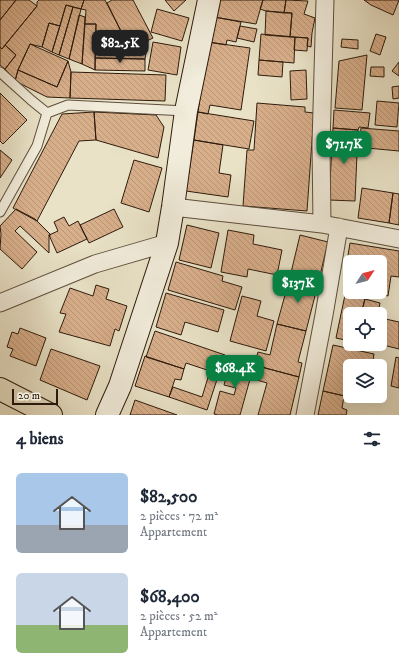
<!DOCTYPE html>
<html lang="fr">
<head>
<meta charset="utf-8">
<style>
  :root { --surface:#fff; --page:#f6f6f7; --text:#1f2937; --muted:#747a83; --accent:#0b8043 }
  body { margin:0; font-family:"IM FELL DW Pica",serif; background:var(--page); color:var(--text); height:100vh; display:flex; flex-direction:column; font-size:15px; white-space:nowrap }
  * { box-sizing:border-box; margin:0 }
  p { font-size:13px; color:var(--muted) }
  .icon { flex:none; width:22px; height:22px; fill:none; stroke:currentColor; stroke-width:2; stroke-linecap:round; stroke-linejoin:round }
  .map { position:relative; height:415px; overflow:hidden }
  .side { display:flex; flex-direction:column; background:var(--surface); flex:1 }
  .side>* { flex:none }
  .needle { width:26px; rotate:54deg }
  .buttons { position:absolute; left:343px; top:255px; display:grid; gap:8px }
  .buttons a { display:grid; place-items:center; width:44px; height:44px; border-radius:6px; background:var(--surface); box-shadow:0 4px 16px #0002; font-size:20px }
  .scale { position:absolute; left:12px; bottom:10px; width:46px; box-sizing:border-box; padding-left:4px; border:2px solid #2e1b0c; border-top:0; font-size:11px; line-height:14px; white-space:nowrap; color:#2e1b0c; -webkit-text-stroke:3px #f1ecdb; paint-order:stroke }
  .price { position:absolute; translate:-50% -34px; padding:0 9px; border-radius:8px; background:var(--accent); color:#fff; font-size:13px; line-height:26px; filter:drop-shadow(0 1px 2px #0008) }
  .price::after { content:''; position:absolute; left:50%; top:24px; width:12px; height:9px; margin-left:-6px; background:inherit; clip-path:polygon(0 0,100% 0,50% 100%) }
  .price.selected { background:#222; color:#fff }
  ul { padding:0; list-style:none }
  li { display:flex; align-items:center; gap:12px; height:100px; padding:0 16px }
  li span { display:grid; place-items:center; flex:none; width:112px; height:80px; border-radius:6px; color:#555 }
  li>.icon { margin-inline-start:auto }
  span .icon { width:48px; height:48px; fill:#fffc; stroke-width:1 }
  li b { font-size:17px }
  h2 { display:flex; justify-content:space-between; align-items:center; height:48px; padding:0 16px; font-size:17px }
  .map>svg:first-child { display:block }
  .building { fill:url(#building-back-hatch); stroke:#2e1b0c }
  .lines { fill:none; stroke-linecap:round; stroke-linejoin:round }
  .lane-casing { stroke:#5d4d3b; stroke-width:11 }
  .street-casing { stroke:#5d4d3b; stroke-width:19 }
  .secondary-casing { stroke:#2e1b0c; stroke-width:24 }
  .highway-casing { stroke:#2e1b0c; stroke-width:24 }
  .lane { stroke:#f1ecdb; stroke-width:9 }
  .street { stroke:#f1ecdb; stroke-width:17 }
  .secondary { stroke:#f1ecdb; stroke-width:22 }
  .highway { stroke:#e9e2c7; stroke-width:22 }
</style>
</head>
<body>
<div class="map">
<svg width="399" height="415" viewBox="0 0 399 415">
  <defs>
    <pattern id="building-back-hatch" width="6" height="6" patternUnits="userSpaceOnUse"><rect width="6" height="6" fill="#d8af8b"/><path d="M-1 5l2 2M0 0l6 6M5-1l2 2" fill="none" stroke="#ba9677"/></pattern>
  </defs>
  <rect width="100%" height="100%" fill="#e9e2c7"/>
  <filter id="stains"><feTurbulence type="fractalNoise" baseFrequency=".005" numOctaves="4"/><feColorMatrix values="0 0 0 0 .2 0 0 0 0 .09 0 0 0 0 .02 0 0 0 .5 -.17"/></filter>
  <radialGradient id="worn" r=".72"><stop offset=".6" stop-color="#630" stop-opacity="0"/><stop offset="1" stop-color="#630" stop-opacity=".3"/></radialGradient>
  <!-- building -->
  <path class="building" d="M0,0H16L0,20Z
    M16,0H29L37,6L2,49L0,47V20Z
    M39,0H84L81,9L66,5L60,26L49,23L42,47L30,44L18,70L15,81L5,69L16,55L5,45L37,6V2Z
    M84,0H105L130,49L148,40L145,59L95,58L96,24H85L86,10L81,9Z
    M112,0H133L153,38L130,49L107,3Z
    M165,0H186L174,11Z
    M219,0H263L256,24L214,17Z
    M263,0H286L284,13L266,11L260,9Z
    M286,0L308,1L304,14L315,18L312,33L311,47L307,46L308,38L290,37L292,13H284Z
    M364,0H399L393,15L371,5Z
    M66,5L73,7L59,55L52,52Z
    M73,7L81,9L69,59L59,55Z
    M157,9L189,18L182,41L151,32Z
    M266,11L292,13L290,37L265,35Z
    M79,15L85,17L82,64L69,59Z
    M214,17L241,22L236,42L227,40L226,45L208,42Z
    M49,23L60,26L52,52L42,47Z
    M85,24H96L95,70L82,64Z
    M240,26L257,29L254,42L237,38Z
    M261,34L295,37L294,63L259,60Z
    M376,34L386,37L380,55L370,51Z
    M295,37L308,38L307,51L294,50Z
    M342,39L358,40V49L341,47Z
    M153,42L181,47L177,75L148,70Z
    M208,42L250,48L241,110L210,105L208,114L198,112Z
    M30,44L68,61L57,87L18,70Z
    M5,45L16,55L5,69L0,65V47L2,49Z
    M367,55L362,110L335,108L339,61Z
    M95,58L145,59V71L95,70Z
    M259,60L283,62L282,77L258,75Z
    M68,61L71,72L70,98L47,97L15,81L18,70L57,87Z
    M399,62V76L392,71Z
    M371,67H384V77L370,76Z
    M306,70L307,99L291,100L290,71Z
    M71,72L166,75L165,101L70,98Z
    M399,86V98L393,99L392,87Z
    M0,93L27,120L3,144L0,141Z
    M377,101L399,103L397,127L375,125Z
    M257,103L305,107V112L314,113L307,211L243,206L247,150H254Z
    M334,110L370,113L368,128L359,127L358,130L333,128Z
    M94,112L156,115L164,127L158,158L96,140Z
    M94,112L96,140L79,141L37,221L13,208L62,114Z
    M198,112L254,121L249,149L194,140Z
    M333,128L358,130L355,201L329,200Z
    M361,128L399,131V151L367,148L368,138H360Z
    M194,140L223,145L219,173L231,175L228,197L186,191Z
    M0,150L12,160L0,178Z
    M134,160L162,168L149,212L121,203Z
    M362,188L393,193L389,223L358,218Z
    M393,193L399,194V225L389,223Z
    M16,209L35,219L51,235H49V253L20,226L15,231L37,252L22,269L0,249L1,234L0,226Z
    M114,209L123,227L89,243L80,225Z
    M64,217L69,226L78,221L87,239L57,253L49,235L58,231L54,222Z
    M187,225L219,233L211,268L179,260Z
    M228,230L254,235L253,244L282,250L277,275L248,269L247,277L221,272Z
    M300,235L328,242L318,284L290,277Z
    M350,243L399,251V277L391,276L388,296L374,293V292H380V262H350V269L346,268Z
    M176,262L223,276L222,281L242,287L235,310L168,290Z
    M290,277L318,284L306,331L277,324Z
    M96,285L109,289L106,299L127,306L119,331L115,329L110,346L59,332L66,314L60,313L70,288L93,296Z
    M354,292H369L368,294Z
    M166,293L224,310L218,332L185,322L181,335L156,327Z
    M345,295L365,299L361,314H350V341L336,338Z
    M242,296L261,301L257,316L274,321L266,351L230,341Z
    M365,299L380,303L378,313L374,312L373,314H361Z
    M381,318L399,322V349L379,344H380Z
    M277,324L306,331L298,362L302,363L299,377L254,365L258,352L270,355Z
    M20,328L46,338L36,366L10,356L13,349L7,347L12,332L18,334Z
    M155,331L225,355L207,410L169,397L173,387L202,397L210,371L186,363L184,369L146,357Z
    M333,345L374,354L372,366H350V396H355L354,398L323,391Z
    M51,349L100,366L87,400L40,380Z
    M145,356L184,369L181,380L175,379L169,397L135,386Z
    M396,357L399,358V388L391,386Z
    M231,359L254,365L240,415H218L214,414L220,391L234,395L236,388L224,385Z
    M254,365L299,377L290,415H258L267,383L250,378Z
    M323,391L344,396L342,408L347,410L346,415H318Z
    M135,400L177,415H130Z"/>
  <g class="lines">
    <defs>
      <path id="lane" d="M0,72L31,100L47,113L37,146L0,212
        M47,113L68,105L186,111"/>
      <path id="street" d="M173,207L322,224L399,239
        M322,224L321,145L325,0
        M0,303L95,264L167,243
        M305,415L324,315L339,227"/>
      <path id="secondary" d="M107,415L120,386L167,243L173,207L186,111L209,0"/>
      <path id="highway" d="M0,389L51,415"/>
    </defs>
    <!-- lane casing -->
    <use href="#lane" class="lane-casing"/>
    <!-- street casing -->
    <use href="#street" class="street-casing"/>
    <!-- secondary casing -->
    <use href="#secondary" class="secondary-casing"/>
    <!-- highway casing -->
    <use href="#highway" class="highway-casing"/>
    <!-- lane -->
    <use href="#lane" class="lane"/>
    <!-- street -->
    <use href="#street" class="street"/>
    <!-- secondary -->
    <use href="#secondary" class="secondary"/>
    <!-- highway -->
    <use href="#highway" class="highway"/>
  </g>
  <rect width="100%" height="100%" filter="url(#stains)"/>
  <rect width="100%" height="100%" fill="url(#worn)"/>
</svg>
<div class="buttons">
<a><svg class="needle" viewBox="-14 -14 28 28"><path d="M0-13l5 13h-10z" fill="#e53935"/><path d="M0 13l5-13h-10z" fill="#747a83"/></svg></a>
<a><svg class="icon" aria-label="locate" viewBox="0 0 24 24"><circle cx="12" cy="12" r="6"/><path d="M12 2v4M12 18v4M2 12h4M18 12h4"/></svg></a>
<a><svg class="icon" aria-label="layers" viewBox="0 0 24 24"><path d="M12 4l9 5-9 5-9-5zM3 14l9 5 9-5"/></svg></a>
</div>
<div class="scale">20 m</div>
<b class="price selected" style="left:120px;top:64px">$82.5K</b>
<b class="price" style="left:344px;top:165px">$71.7K</b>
<b class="price" style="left:298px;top:304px">$137K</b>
<b class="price" style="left:235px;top:389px">$68.4K</b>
</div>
<section class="side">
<h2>4 biens<svg class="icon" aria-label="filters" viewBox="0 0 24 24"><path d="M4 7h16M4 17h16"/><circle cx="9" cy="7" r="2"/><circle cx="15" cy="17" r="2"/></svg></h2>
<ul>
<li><span style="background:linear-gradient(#a9c7e8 65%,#9aa5b1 0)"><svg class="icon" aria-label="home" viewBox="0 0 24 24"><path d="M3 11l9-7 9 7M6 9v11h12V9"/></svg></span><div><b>$82,500</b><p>2 pièces · 72 m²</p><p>Appartement</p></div></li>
<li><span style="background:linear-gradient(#c9d6e8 65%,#8fb573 0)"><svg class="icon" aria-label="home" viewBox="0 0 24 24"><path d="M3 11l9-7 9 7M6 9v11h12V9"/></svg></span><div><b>$68,400</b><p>2 pièces · 52 m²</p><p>Appartement</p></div></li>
</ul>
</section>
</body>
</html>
